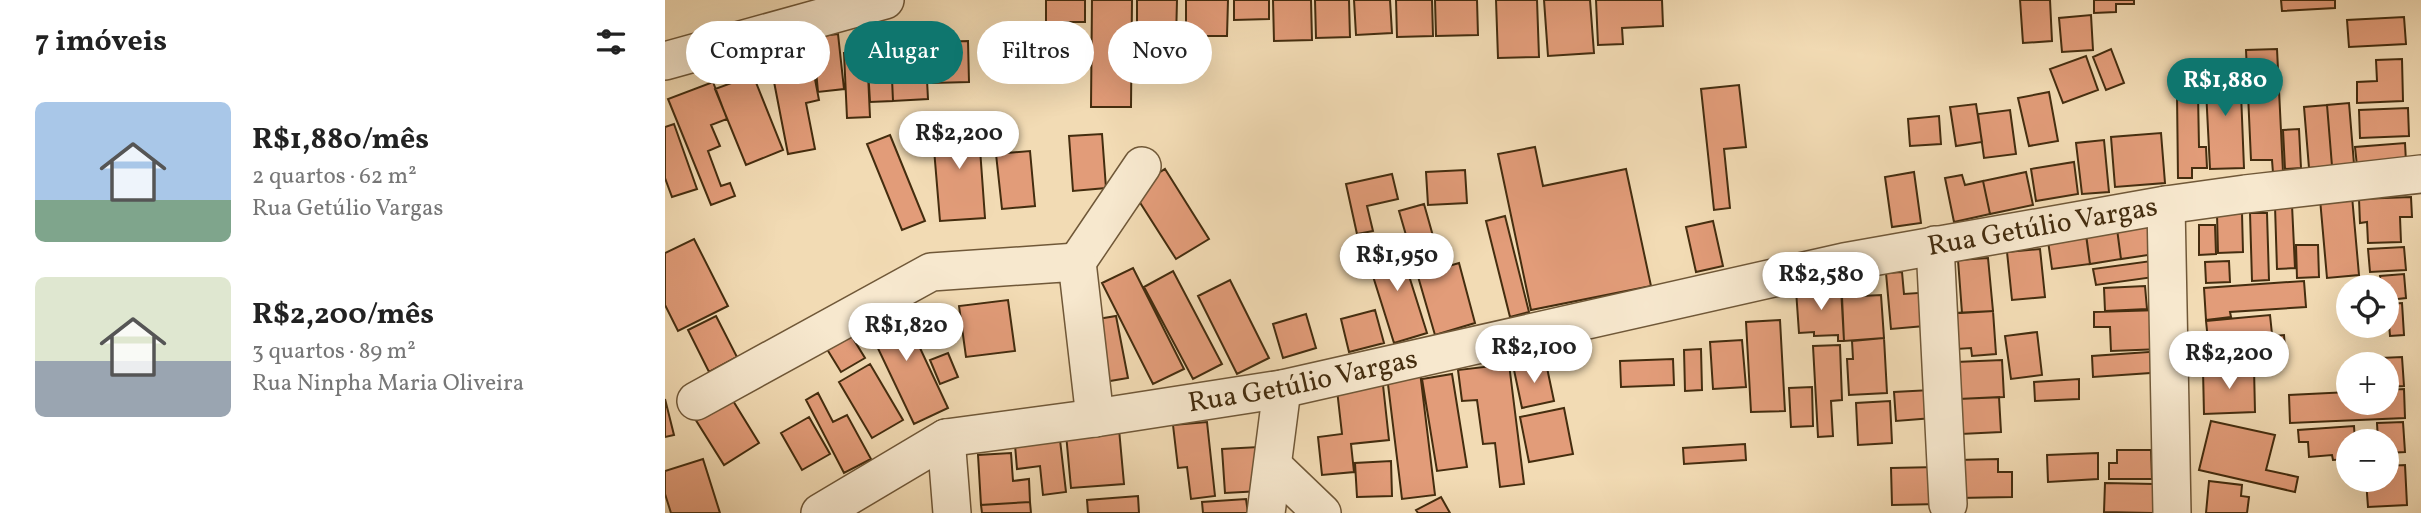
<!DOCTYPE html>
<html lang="pt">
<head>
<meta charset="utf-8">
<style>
  :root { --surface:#fff; --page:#f6f6f6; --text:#222; --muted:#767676; --accent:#0f766e }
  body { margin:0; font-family:Vollkorn,serif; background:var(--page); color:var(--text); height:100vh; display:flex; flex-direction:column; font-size:26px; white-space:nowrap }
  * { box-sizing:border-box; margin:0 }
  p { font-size:23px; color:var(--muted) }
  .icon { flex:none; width:38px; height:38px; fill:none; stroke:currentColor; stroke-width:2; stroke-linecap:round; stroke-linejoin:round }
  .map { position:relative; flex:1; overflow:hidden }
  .drawer { display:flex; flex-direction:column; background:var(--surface); width:665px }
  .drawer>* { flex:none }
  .top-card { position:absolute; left:21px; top:21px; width:665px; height:63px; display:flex; gap:14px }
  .controls { position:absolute; left:1671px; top:275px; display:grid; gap:14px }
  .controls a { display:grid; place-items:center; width:63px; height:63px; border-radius:50%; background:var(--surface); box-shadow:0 7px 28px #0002; font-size:35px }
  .price { position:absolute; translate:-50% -60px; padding:0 16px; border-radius:24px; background:#fff; color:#222; font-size:23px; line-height:46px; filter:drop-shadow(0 2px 4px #0008) }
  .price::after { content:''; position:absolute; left:50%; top:42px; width:21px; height:16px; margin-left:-10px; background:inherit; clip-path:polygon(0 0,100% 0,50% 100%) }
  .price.selected { background:var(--accent); color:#fff }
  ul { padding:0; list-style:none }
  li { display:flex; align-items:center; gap:21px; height:175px; padding:0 35px }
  li span { display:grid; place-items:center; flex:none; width:196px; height:140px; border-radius:10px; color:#555 }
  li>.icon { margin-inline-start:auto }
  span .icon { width:84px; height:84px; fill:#fffc; stroke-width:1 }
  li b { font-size:30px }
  h2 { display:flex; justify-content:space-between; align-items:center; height:84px; padding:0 35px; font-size:30px }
  .tag { padding:0 24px; border-radius:32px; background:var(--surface); box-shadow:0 7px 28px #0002; font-size:24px; line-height:63px }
  .tag.selected { background:var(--accent); color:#fff }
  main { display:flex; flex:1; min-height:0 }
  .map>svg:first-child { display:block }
  .building { fill:#e29c79; stroke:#442d0f; stroke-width:2 }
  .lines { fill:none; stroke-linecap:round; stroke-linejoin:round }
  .minor-casing { stroke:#705838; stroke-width:40 }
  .minor { stroke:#f7e8ce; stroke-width:37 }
  .labels { text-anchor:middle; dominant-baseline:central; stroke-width:5; stroke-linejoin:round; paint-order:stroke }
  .street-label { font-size:28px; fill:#442d0f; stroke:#f7e8ce }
</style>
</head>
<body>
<main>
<section class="drawer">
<h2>7 imóveis<svg class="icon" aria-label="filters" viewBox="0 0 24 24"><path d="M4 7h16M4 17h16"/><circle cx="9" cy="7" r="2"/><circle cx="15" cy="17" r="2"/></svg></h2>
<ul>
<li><span style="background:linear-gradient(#a9c7e8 70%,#7fa58c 0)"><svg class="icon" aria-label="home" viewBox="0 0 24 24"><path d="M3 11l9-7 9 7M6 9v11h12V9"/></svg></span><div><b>R$1,880/mês</b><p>2 quartos · 62 m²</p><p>Rua Getúlio Vargas</p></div></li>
<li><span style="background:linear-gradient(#dfe7d0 60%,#9aa5b1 0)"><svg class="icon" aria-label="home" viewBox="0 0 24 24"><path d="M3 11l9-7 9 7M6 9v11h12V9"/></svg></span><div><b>R$2,200/mês</b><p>3 quartos · 89 m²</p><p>Rua Ninpha Maria Oliveira</p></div></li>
</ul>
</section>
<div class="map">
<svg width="1756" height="513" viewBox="0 0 1756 513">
  <rect width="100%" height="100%" fill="#f2dbb4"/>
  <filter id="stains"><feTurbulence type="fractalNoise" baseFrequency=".00286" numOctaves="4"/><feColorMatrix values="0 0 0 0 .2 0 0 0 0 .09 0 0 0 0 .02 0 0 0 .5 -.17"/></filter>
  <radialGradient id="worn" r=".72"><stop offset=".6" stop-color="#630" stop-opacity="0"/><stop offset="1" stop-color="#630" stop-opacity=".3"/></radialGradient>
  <!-- building -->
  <path class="building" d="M381,0H420V22H381Z
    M427,0H467L466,107H426Z
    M472,0H512L511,40H532L531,73L472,74Z
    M521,0H563L562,36H521Z
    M569,0H604V19L569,20Z
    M608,0H646L647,40L609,41Z
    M650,0H684L685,37L651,38Z
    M689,0H725L727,33L691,35Z
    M731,0H767L768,36L732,37Z
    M770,0H812L813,35L771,36Z
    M831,0H872L874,57L833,58Z
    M879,0H925L929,53L883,56Z
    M931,0H997L998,26L957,28L958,44L933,45Z
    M1355,0H1385L1387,41L1358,43Z
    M1429,0H1469V4H1451V12L1429,13Z
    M1616,0H1670V8L1617,11Z
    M1426,15L1428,50L1397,52L1394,18Z
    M1739,17L1741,44L1684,47L1682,20Z
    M239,33L240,42L260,41L263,99L228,101L225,34Z
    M173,34L179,89L153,92L148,37Z
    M225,34L228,101L205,102L201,35Z
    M303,41L304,82L268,83L267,42Z
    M373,46L374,67L339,68V47Z
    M144,48L154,100L141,103L150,149L123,154L104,56Z
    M1446,49L1459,83L1441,90L1428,57Z
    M1612,49L1618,172L1608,173L1607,160H1586L1581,50Z
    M202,52L205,117L182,118L179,53Z
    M1421,56L1433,90L1398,103L1385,69Z
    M1737,59L1738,101L1692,103V82L1712,81L1711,60Z
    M1575,68L1579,168L1545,169L1540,70Z
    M88,75L118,150L81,165L50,89Z
    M48,82L62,119L46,125L55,146L43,151L56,186L65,183L70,196L46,205L3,99Z
    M1074,85L1081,147L1059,149L1065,208L1049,210L1036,89Z
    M1384,92L1393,141L1364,146L1353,98Z
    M1512,94H1533L1534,147H1541L1542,168H1527V178H1513Z
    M1684,103L1689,164L1667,166L1662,105Z
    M1311,104L1317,142L1291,146L1285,107Z
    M1662,105L1667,166L1644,168L1639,107Z
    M1743,108L1744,136L1695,138L1694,110Z
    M1345,110L1351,154L1319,158L1313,114Z
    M1274,116L1276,144L1245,146L1243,119Z
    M313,121L320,218L275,221L267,125Z
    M9,124L32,189L7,197L0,178V127Z
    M1634,129L1636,168L1620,169L1618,130Z
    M1496,133L1500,183L1450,187L1446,137Z
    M437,134L441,188L408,191L404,136Z
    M225,135L260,221L237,230L202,144Z
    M1439,140L1444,192L1417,194L1411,143Z
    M1740,143L1741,162L1692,166L1690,147Z
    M870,147L878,186L961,169L986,286L866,310L833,154Z
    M365,151L370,206L337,209L331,154Z
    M1409,162L1413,194L1371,201L1366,169Z
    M500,169L544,239L511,259L467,190Z
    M800,170L802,203L763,205L761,172Z
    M1249,172L1256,223L1227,227L1220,177Z
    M1361,172L1368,205L1325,214L1318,181Z
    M727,174L733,199L702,206L708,231L692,234L681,184Z
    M1297,175L1300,185L1318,181L1325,214L1289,222L1280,178Z
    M1687,196L1694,275L1662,278L1655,199Z
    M1746,197L1747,217H1735L1736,242L1703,243L1702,222L1695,223L1694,199Z
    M759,204L777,268L794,263L810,323L770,335L734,211Z
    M1627,205L1630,268L1612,269L1610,206Z
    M1577,213L1578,252L1553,253L1552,214Z
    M1585,213H1602L1604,280L1587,281Z
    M840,216L864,312L845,317L821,221Z
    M1048,221L1058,266L1031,272L1021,227Z
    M1486,224L1490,254L1456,259L1452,229Z
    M1534,225H1550L1551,254L1534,255Z
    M1452,229L1456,259L1425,264L1421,234Z
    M1421,235L1425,264L1387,269L1383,241Z
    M29,239L63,306L13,331L0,305V253Z
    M734,244L762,333L729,343L701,254Z
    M1631,245H1653L1654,277L1632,278Z
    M1739,247L1741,270L1705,272L1703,249Z
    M1375,249L1380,297L1347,300L1342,252Z
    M1323,258L1328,311L1297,313L1293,260Z
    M1486,261L1489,277L1431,285L1428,269Z
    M1564,261L1565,282L1541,283L1540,262Z
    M468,268L519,369L488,384L437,283Z
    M508,271L557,364L528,379L479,287Z
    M1237,272L1239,294L1268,292L1271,325L1226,329L1221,273Z
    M1739,274L1741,298L1724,300L1723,285H1716L1715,276Z
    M565,280L604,358L572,374L533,296Z
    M1639,281L1641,307L1565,312L1566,317L1541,320L1539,288Z
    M1480,286L1482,309L1440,311L1439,288Z
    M1176,288L1179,341H1173V335L1149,336V332L1134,333L1131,290Z
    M1216,295L1219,338L1179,341L1177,297Z
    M343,300L350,351L301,357L294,306Z
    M234,303L283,408L249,424L199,319Z
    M1737,303L1739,335L1725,336L1724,324H1722V304Z
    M710,310L719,343L684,352L676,319Z
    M1496,310L1497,349L1446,351L1445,327H1429V312Z
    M1328,311L1331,354L1307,356L1306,348L1292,349L1289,313Z
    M641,314L651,348L618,358L608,324Z
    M1605,315L1607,334L1543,340L1541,321Z
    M51,316L72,357L44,372L23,330Z
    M451,316L463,378L439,382L427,320Z
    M1115,320L1120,411L1086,412L1081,322Z
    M181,327L200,358L176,372L157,341Z
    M1372,332L1377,375L1346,379L1340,336Z
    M1619,335L1621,359L1544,365L1542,342Z
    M1219,338L1222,393L1184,395L1182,359H1188L1187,341Z
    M1077,340L1081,387L1048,389L1045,342Z
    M1175,345L1177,400L1166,401L1168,436L1153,437L1148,346Z
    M1036,349L1037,390L1020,391L1019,350Z
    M1498,351L1500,372L1428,377L1427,356Z
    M283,353L293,377L275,384L265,360Z
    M1737,357L1739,386L1722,387V364H1694L1693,359Z
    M1008,359L1009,385L956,387L955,361Z
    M1337,360L1339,397L1294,399L1291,362Z
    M881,363L889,401L857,408L849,370Z
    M205,364L238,420L207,438L174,382Z
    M844,364L859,484L835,487L830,443L818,444L812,400L797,401L793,370Z
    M1589,368L1590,412L1539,414L1538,370Z
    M755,372L770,495L737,499L722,376Z
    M787,374L802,467L772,471L757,379Z
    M1414,379V399L1370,401L1369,382Z
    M718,385L724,440L686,444L689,472L657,475L653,437L677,434L672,390Z
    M1147,387L1148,426L1126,427L1124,388Z
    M1739,389L1740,418L1625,423L1624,395L1684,392V402H1722V390Z
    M1266,390L1268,418L1231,421L1229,392Z
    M62,391L94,443L59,465L27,414Z
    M153,393L168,422L182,415L206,459L179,473L141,400Z
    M1334,397L1336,432L1296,434L1294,399Z
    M0,399L9,435L0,437Z
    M1225,401L1227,443L1193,445L1191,403Z
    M899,408L908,454L864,462L855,417Z
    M144,417L165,454L137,470L116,433Z
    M1546,421L1610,435L1601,470L1633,477L1630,492L1534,470Z
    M542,422L550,496L526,499L522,467L513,468L508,425Z
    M1738,422L1740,452L1722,453V441H1713L1712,423Z
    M1689,426L1690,441H1684V459L1668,460L1667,455L1644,457L1643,442H1634L1633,430Z
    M454,429L459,484L406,488L401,434Z
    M395,440L401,492L378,495L375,466L352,469L350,445Z
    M1080,444L1081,460L1019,464L1018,448Z
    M594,447L596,491L560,493L557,449Z
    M1452,450H1486L1487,479H1444V463H1452Z
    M346,453L348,481L364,479L365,502L316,505L313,455Z
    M1433,453V479L1383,482L1382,455Z
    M38,459L55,513H6L0,494V471Z
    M1333,459V472H1347V497L1294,498L1293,460Z
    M726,461L727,496L692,497L690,463Z
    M1740,465L1742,505L1703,507L1701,480H1722V466Z
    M1273,467L1274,504L1227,505L1226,468Z
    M1544,481L1577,485L1576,496L1584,497L1582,513H1541Z
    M1440,483L1489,484L1488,513L1439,512Z
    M473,496L474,513H423L422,500Z
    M776,497L785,513H753L751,510Z
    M581,499L583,513H538L537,502Z
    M365,502L366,513H317L316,505Z"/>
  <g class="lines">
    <defs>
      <g id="minor">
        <path d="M0,61L220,0"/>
        <path d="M1501,205L1507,513"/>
        <path d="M1270,245L1283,504"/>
        <path d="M412,262L477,166"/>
        <path d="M31,401L266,272L412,262L430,418"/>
        <path d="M281,438L287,513"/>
        <path d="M608,466L657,513"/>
        <path id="s1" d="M155,513L281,438L430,418L617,389L1179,262L1501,205L1580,194L1756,174"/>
        <path d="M601,513L617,389"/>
      </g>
    </defs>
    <!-- minor casing -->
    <use href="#minor" class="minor-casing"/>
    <!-- minor -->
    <use href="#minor" class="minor"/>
  </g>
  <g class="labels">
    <!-- street labels -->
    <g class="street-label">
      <text stroke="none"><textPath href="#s1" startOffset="1264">Rua Getúlio Vargas</textPath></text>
      <text stroke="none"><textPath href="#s1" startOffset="508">Rua Getúlio Vargas</textPath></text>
    </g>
  </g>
  <rect width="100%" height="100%" filter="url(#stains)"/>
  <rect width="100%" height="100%" fill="url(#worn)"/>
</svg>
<div class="controls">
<a><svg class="icon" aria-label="locate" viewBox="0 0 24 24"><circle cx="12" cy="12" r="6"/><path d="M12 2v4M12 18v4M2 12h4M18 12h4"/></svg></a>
<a>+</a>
<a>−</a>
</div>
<b class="price selected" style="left:1560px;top:118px">R$1,880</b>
<b class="price" style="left:294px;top:171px">R$2,200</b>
<b class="price" style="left:732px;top:293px">R$1,950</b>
<b class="price" style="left:1156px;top:312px">R$2,580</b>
<b class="price" style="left:241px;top:363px">R$1,820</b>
<b class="price" style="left:869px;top:385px">R$2,100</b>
<b class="price" style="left:1564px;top:391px">R$2,200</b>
<div class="top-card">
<a class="tag">Comprar</a>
<a class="tag selected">Alugar</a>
<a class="tag">Filtros</a>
<a class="tag">Novo</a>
</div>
</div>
</main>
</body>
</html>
